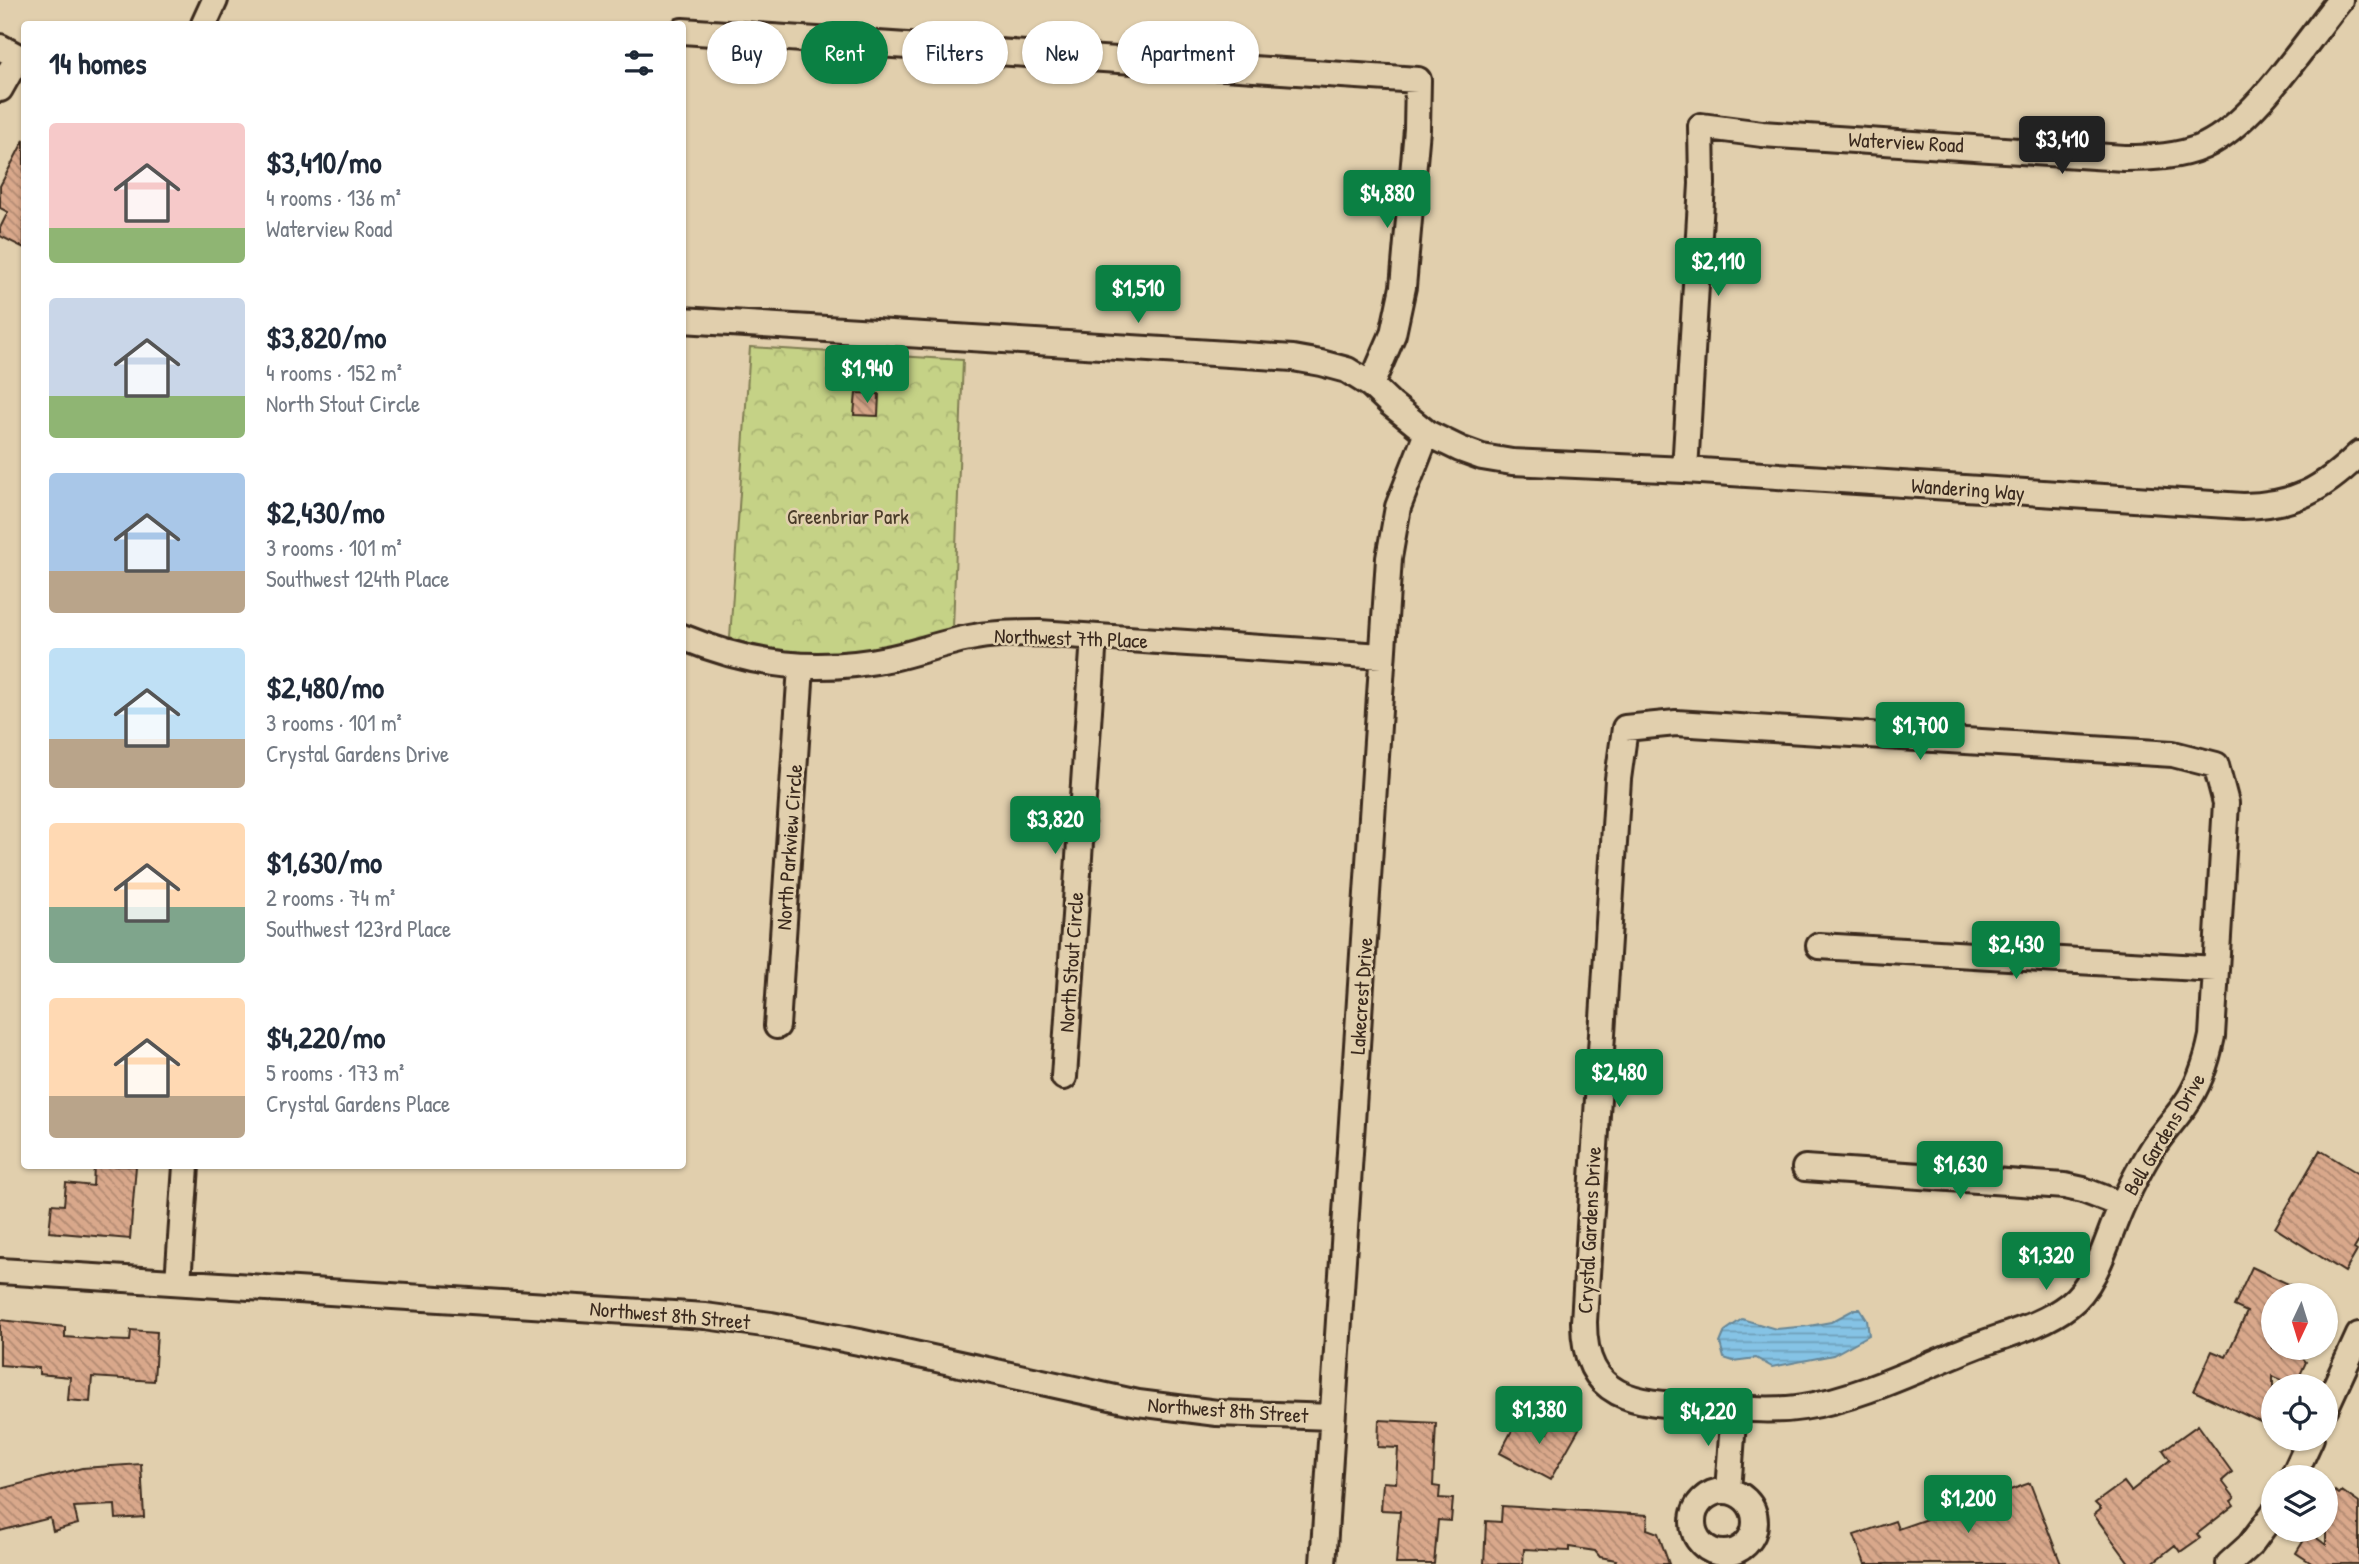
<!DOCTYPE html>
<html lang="en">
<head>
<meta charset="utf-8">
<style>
  :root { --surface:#fff; --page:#f2f2f3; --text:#1f2937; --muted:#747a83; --accent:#0b8043 }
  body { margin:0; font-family:"Patrick Hand",sans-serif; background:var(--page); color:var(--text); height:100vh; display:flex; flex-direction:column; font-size:26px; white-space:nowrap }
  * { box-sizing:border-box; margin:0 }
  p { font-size:23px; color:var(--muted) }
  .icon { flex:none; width:38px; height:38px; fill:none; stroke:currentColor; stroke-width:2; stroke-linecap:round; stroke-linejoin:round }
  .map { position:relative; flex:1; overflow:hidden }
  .details { position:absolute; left:21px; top:21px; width:665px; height:1148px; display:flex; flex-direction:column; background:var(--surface); border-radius:7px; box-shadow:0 2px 5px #0004 }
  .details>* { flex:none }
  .top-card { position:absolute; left:707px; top:21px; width:665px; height:63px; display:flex; gap:14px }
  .needle { width:46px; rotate:184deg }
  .buttons { position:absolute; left:2261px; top:1283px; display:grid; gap:14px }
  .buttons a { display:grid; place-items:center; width:77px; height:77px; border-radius:50%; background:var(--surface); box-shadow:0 2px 5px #0004; font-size:35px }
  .price { position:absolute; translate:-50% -60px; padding:0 16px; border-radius:7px; background:var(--accent); color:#fff; font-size:23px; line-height:46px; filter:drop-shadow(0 2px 4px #0008) }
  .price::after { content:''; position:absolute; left:50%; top:42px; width:21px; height:16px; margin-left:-10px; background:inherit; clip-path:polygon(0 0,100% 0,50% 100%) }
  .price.current { background:#222; color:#fff }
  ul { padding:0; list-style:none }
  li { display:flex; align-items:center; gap:21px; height:175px; padding:0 28px }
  li span { display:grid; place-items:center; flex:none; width:196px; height:140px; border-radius:7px; color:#555 }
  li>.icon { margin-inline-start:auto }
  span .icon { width:84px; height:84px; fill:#fffc; stroke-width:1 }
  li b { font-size:30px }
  h2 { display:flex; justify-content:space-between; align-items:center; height:84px; padding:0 28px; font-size:30px }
  .pill { padding:0 24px; border-radius:32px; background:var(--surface); box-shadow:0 2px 5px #0004; font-size:24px; line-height:63px }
  .pill.current { background:var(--accent); color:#fff }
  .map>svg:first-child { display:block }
  .park { fill:url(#park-crowns); stroke:#807e52; stroke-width:2 }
  .water { fill:url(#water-rules); stroke:#678695; stroke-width:2 }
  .building { fill:url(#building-back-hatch); stroke:#3b2a1e; stroke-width:2 }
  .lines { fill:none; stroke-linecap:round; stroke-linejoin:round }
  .minor-casing { stroke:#3b2a1e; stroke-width:30 }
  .minor { stroke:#e1cfad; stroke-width:24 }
  .labels { text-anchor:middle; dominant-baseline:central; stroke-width:5; stroke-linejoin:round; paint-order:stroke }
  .street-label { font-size:21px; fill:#3b2a1e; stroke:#e1cfad }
  .park-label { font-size:21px; fill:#493b28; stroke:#e1cfad }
</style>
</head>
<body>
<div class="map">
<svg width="2359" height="1564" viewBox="0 0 2359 1564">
  <defs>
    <pattern id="park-crowns" width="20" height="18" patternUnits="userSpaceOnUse" patternTransform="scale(1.75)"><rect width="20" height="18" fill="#c5d286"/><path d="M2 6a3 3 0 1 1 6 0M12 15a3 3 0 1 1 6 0" fill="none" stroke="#aab473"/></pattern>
    <pattern id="water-rules" width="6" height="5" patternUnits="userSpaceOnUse" patternTransform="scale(1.75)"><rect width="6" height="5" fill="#85c3e5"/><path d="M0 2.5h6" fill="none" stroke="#6e9fb9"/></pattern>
    <pattern id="building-back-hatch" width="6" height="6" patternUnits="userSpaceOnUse" patternTransform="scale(1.75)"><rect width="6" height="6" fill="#d9a88b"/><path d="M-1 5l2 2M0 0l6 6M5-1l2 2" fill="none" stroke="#b18971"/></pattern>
  </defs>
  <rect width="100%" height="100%" fill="#e1cfad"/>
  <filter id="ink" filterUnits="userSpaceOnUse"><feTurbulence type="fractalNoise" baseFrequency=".0143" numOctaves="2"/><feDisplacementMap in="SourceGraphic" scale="14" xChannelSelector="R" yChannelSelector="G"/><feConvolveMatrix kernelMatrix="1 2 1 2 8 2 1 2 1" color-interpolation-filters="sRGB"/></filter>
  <g filter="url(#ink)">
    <!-- park -->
    <path class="park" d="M750,347L963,360L953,628C934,634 915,642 896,646C841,658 783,657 730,638Z"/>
    <!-- water -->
    <path class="water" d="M1855,1309H1860L1867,1320L1869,1335L1833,1355L1772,1367L1756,1358L1733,1361L1724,1358L1720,1343L1725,1331L1742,1319L1776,1329L1809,1326L1831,1322Z"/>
    <!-- building -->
    <path class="building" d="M24,140V248L0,236V228L8,212L0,208V186Z
      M856,393L879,394L878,416L854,415Z
      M2320,1150L2359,1174V1241L2354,1249L2357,1251L2345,1272L2275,1228Z
      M94,1166H136L130,1239L49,1232L52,1204L64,1205L66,1183L93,1186Z
      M2252,1267L2312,1295H2273V1348H2287L2301,1356L2306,1362L2295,1386L2273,1376V1428L2194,1391L2212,1351L2226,1357L2247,1312L2234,1306Z
      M0,1320L65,1327V1337L102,1340L130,1341L131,1330L157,1332L154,1381L92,1377L90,1402L68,1400L70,1377L39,1374V1368L0,1365Z
      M1519,1417L1548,1433L1557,1417L1579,1429L1550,1480L1500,1453Z
      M1379,1420L1436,1423L1433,1486L1440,1487L1439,1498L1453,1499L1451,1521L1438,1520L1434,1564H1396L1400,1511L1381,1510L1383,1482L1396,1483L1398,1448L1378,1447Z
      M2198,1425L2232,1472L2222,1481L2235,1498L2231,1501L2234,1505L2197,1534L2200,1538L2180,1552L2175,1545L2151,1564H2130L2094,1515L2101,1509L2095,1503L2124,1482L2131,1491L2170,1460L2163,1450Z
      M141,1464L144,1517L116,1519L115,1505L74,1507L78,1524L53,1531L50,1518L0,1531V1489L82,1468Z
      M2030,1483L2061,1564H1865L1854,1535L1895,1521L1898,1529Z
      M2335,1491L2339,1494L2342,1491L2359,1503V1564H2313L2296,1553L2309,1532L2326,1545V1505Z
      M1502,1506L1648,1515L1647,1529L1658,1533L1669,1564H1614L1616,1560L1600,1557L1595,1551L1569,1547V1551L1524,1549L1523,1564H1484L1486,1521L1501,1522Z"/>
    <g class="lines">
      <defs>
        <path id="minor" d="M204,24L215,0
          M682,31L1418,80L1417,129L1403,287L1393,334L1371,385
          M0,47L24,60
          M0,89L18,57
          M682,320L1293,358L1321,363L1347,370L1371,385L1391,404L1427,433L1460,449L1482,457L1512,462L1685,470L2243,506C2295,505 2322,490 2359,454
          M1685,470L1702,184L1701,126L1762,134L2124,158C2151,158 2179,157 2204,146C2255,122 2304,44 2340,0
          M682,637C753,666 817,674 892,658C920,652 947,641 975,637C996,633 1018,633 1039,633L1382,656
          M1676,723L2173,754L2216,765L2226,803L2212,1036C2207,1061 2200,1084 2185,1105C2175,1119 2163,1132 2153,1147C2142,1164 2132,1184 2123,1203C2108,1234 2098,1283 2069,1305C2042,1326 2004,1335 1973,1347C1920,1368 1858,1399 1803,1407C1772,1412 1739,1408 1708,1407C1643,1403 1584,1405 1584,1322L1618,779L1625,728Z
          M1819,946L2216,969
          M777,1026L801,667
          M1064,1077L1094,637
          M1805,1168L2065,1186L2083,1190L2122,1205
          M0,1271L705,1316L771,1325L859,1342L1138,1403L1217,1413L1332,1417
          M178,1282L186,1166
          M2326,1407L2359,1335
          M2293,1477L2311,1438
          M1693 1522a31 31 0 1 1 62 0a31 31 0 1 1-62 0Z
          M1728,1491L1734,1408
          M1323,1564L1389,558L1398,507L1427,433
          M2229,1564L2250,1545L2273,1514"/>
      </defs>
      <!-- minor casing -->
      <use href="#minor" class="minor-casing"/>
      <!-- minor -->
      <use href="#minor" class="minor"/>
    </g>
  </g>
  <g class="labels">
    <!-- street labels -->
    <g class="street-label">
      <text transform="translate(1906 142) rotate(3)">Waterview Road</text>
      <text transform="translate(1968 489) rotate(4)">Wandering Way</text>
      <text transform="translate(1071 638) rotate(2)">Northwest 7th Place</text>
      <text transform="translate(789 847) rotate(-86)">North Parkview Circle</text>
      <text transform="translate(1071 962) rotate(-86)">North Stout Circle</text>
      <text transform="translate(1361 996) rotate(-86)">Lakecrest Drive</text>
      <text transform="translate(2164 1134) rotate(-59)">Bell Gardens Drive</text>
      <text transform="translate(1589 1230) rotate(-87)">Crystal Gardens Drive</text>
      <text transform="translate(670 1315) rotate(5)">Northwest 8th Street</text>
      <text transform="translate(1228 1410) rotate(4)">Northwest 8th Street</text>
    </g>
    <!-- park labels -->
    <g class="park-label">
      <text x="848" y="516">Greenbriar Park</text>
    </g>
  </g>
</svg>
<div class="buttons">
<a><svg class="needle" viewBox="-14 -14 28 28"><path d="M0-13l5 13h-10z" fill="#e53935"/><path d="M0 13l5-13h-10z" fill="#747a83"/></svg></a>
<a><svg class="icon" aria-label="locate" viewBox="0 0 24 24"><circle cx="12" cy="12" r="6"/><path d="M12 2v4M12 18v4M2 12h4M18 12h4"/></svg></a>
<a><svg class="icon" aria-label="layers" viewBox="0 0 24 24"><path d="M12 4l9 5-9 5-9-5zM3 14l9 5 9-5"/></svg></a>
</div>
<b class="price current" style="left:2062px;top:176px">$3,410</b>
<b class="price" style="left:1387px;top:230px">$4,880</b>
<b class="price" style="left:1718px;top:298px">$2,110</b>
<b class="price" style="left:1138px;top:325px">$1,510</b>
<b class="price" style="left:867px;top:405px">$1,940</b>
<b class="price" style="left:1920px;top:762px">$1,700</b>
<b class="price" style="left:1055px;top:856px">$3,820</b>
<b class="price" style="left:2016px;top:981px">$2,430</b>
<b class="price" style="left:1619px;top:1109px">$2,480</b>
<b class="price" style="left:1960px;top:1201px">$1,630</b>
<b class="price" style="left:2046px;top:1292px">$1,320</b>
<b class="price" style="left:1539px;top:1446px">$1,380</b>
<b class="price" style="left:1708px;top:1448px">$4,220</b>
<b class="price" style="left:1968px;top:1535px">$1,200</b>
<div class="top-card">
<a class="pill">Buy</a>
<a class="pill current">Rent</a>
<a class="pill">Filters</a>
<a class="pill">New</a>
<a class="pill">Apartment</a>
</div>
<section class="details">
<h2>14 homes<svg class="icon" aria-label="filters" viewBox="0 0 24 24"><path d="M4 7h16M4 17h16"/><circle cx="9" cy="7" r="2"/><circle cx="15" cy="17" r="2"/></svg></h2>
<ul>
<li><span style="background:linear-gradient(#f6c9c9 75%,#8fb573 0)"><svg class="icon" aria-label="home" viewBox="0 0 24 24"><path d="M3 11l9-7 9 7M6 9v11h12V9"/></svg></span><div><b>$3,410/mo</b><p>4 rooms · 136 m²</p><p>Waterview Road</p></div></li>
<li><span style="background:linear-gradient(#c9d6e8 70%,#8fb573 0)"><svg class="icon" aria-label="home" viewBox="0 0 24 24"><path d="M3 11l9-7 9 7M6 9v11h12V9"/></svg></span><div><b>$3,820/mo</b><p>4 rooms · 152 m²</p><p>North Stout Circle</p></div></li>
<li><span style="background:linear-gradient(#a9c7e8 70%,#b9a48a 0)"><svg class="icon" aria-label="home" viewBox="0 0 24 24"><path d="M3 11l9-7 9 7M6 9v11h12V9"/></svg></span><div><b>$2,430/mo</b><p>3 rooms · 101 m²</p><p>Southwest 124th Place</p></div></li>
<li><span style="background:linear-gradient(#bfe0f5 65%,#b9a48a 0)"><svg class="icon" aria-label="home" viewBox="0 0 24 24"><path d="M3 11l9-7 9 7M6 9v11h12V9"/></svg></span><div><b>$2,480/mo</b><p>3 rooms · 101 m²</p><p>Crystal Gardens Drive</p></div></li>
<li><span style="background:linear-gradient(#ffd9b3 60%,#7fa58c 0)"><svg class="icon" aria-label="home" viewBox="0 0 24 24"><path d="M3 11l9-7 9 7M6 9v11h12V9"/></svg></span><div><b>$1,630/mo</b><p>2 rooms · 74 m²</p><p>Southwest 123rd Place</p></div></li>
<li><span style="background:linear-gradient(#ffd9b3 70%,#b9a48a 0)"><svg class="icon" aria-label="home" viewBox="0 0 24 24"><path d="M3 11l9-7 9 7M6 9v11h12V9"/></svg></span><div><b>$4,220/mo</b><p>5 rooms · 173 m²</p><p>Crystal Gardens Place</p></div></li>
</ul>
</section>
</div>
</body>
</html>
